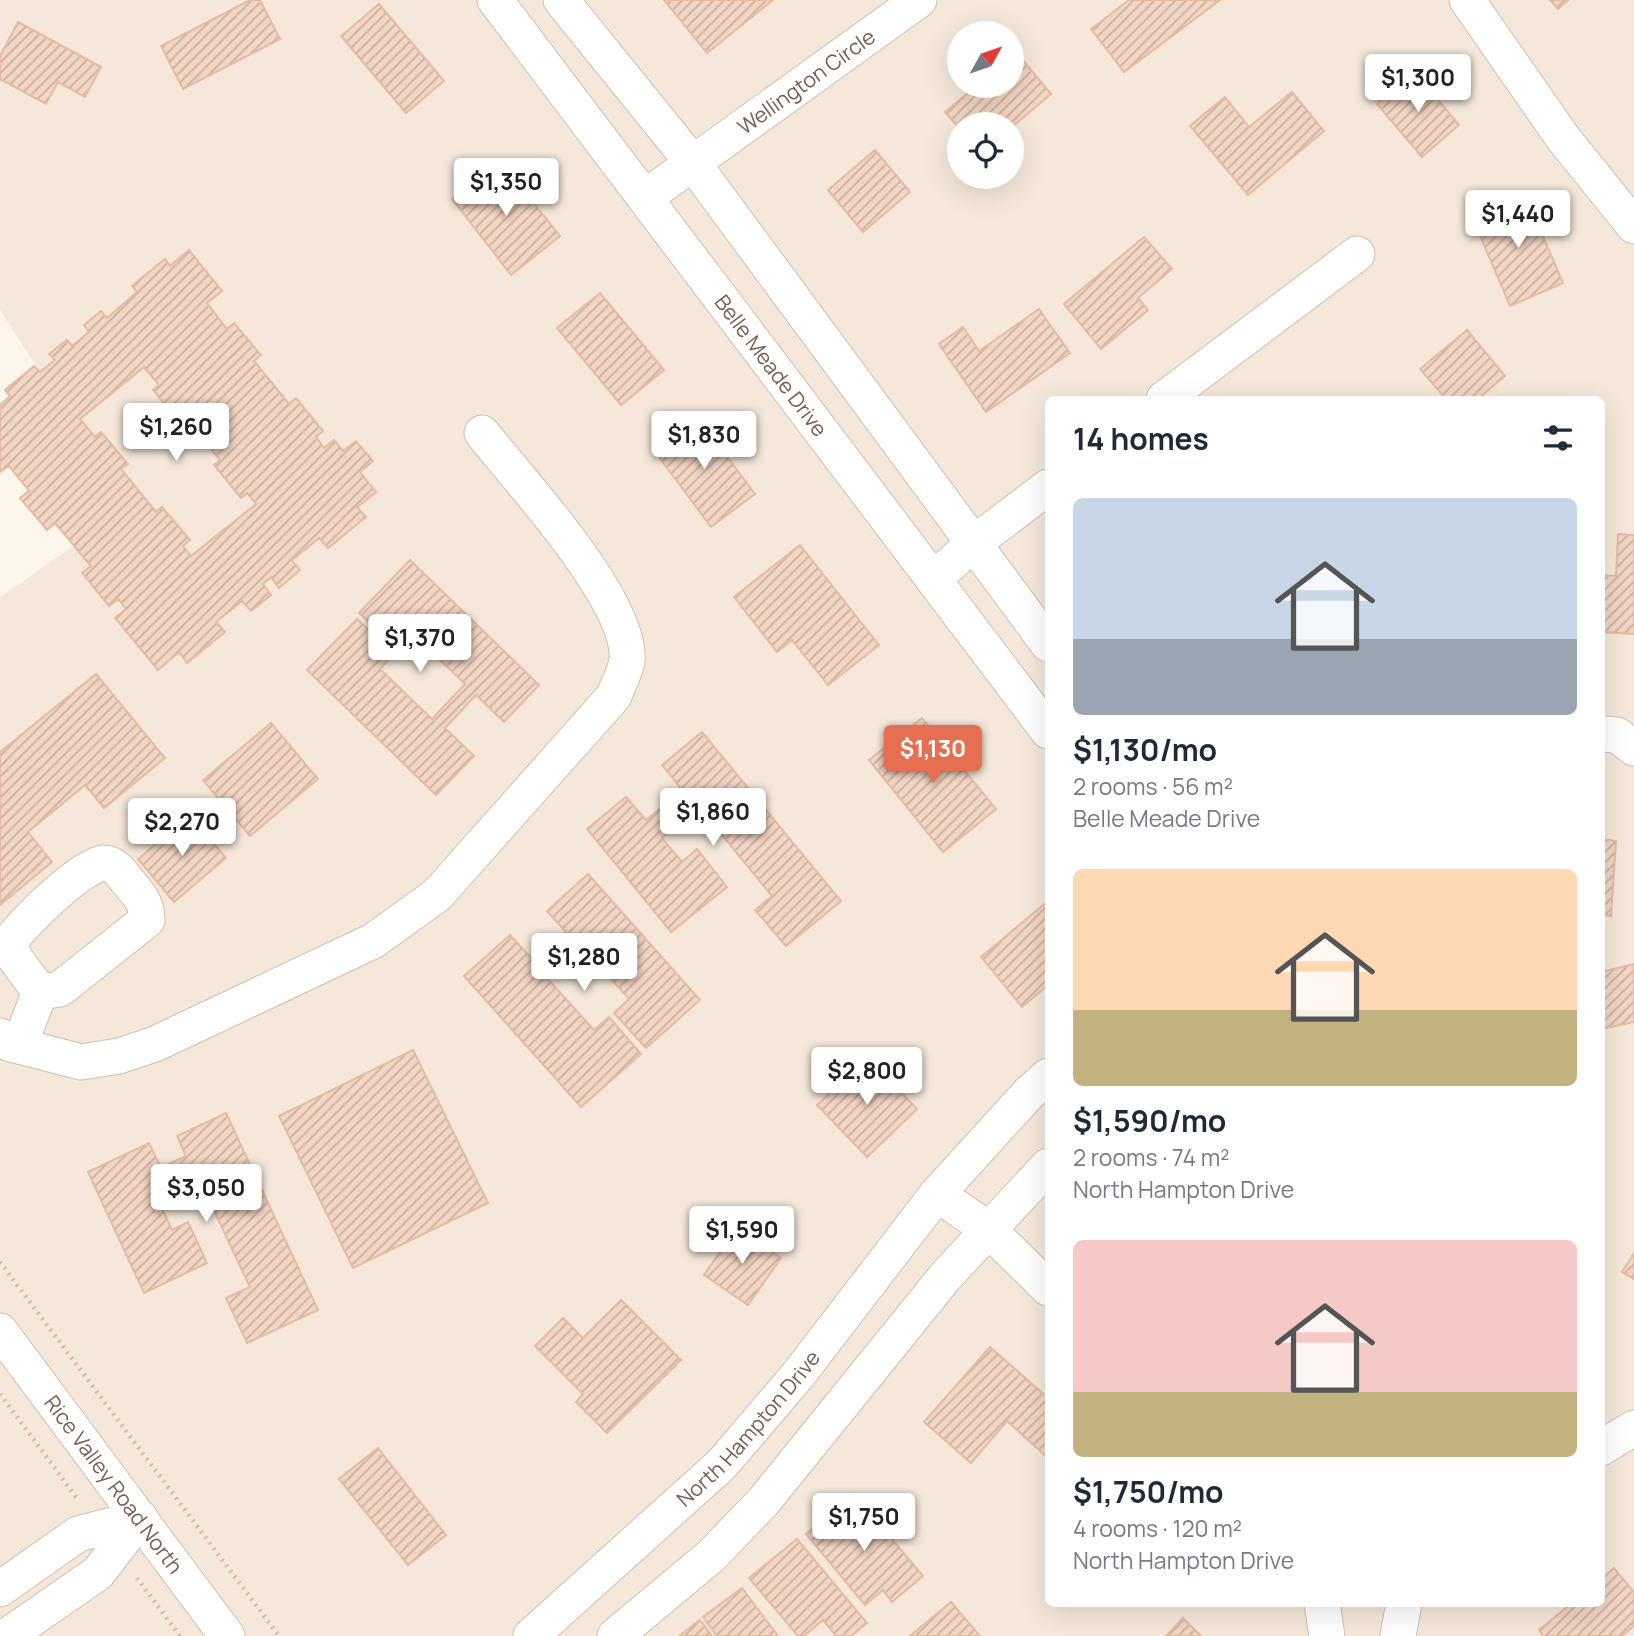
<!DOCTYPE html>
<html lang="en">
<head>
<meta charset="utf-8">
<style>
  :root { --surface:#fff; --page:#f2f2f3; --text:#1f2937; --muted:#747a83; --accent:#e76f51 }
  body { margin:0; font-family:Manrope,sans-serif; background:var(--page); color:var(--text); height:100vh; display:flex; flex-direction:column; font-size:26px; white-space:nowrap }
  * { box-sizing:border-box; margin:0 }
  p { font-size:23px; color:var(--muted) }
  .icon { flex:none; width:38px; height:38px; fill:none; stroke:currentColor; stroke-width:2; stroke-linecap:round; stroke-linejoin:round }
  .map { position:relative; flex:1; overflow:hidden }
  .panel { position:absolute; left:1045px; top:396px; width:560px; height:1211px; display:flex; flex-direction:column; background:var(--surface); border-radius:10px; box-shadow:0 7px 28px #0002 }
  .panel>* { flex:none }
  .needle { width:46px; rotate:50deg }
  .controls { position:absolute; left:947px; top:21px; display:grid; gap:14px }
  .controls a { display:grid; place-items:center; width:77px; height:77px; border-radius:50%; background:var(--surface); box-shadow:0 7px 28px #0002; font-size:35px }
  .price { position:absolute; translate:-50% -60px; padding:0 16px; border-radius:7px; background:#fff; color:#222; font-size:23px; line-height:46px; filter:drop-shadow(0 2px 4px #0008) }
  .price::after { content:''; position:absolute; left:50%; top:42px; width:21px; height:16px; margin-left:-10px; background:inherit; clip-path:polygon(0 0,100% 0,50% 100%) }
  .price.on { background:var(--accent); color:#fff }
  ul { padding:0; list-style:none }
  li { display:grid; align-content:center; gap:14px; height:371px; padding:0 28px }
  li span { display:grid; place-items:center; height:217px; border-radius:10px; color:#555 }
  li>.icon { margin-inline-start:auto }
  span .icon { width:126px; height:126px; fill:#fffc; stroke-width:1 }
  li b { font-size:30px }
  h2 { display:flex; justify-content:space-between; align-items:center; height:84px; padding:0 28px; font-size:30px }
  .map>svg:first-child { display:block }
  .residential { fill:#f5e8da; fill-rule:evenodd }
  .building { fill:url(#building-hatch); stroke:#e6bba3; stroke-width:2; fill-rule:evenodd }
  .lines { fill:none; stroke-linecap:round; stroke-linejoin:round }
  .minor-casing { stroke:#d1beb0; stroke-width:37 }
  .path { stroke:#d9b8a5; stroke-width:4.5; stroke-dasharray:2 5; stroke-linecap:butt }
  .minor { stroke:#fff; stroke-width:35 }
  .labels { text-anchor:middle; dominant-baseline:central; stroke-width:7; stroke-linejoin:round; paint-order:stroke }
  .street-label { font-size:21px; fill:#7a5c4d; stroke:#fffaf3 }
</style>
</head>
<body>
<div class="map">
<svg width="1634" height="1636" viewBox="0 0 1634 1636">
  <defs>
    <pattern id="building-hatch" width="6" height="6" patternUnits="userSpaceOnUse" patternTransform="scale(1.75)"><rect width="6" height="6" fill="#f3d5c3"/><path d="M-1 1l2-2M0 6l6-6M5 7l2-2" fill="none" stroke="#cab0a1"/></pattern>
  </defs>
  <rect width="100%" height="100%" fill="#fdf6ec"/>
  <!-- residential -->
  <path class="residential" d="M0,0H1634V1636H0V597L128,508L0,310ZM959,33H1012V86H959ZM959,124H1012V177H959ZM1048,399H1601V1603H1048Z"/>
  <!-- building -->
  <path class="building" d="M250,0H260L280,39L183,89L161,46Z
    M664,0H773L707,53Z
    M1129,0H1220L1124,72L1091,29Z
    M1550,0H1568L1558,9Z
    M379,4L444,81L406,113L341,36Z
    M18,22L101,67L85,97L58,82L46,104L0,79V56Z
    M1016,52L1051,94L1012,127V124H959V128L945,112L976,86H1012V56Z
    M1415,72L1459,125L1422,157L1377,104Z
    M1292,92L1324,131L1248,195L1190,126L1225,97L1249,127Z
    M875,150L910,192L863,232L828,190Z
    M500,161L560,236L511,275L452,199Z
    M1525,194L1563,283L1510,306L1472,217Z
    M1144,237L1172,269L1138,298L1148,310L1101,349L1064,304Z
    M189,250L222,291L207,303L227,329L234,323L261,355L254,361L289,404L296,398L323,431L316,437L324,448L334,440L343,451L356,441L373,461L360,472L376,492L357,507L366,517L328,548L319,538L292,560L300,570L279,588L271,577L263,584L271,595L251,611L242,601L216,622L225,632L187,663L179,652L158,670L115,618L126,609L118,599L109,606L82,573L91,566L55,523L47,530L20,498L29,491L9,466L0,472V405L10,396L5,390L34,366L40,372L55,360L49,354L67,340L72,346L89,332L84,325L101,311L107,318L137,292L132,286L165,259L170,266ZM144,367L159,385L153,390L179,422L185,417L220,460L214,465L241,498L247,493L256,504L191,556L183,546L190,540L162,507L156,512L121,469L128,464L101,432L95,437L80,419Z
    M600,293L664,370L621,405L557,328Z
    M1039,309L1070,353L986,412L939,344L963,327L979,351Z
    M1467,330L1505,376L1478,399H1446L1420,369Z
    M697,416L755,494L711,527L653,449Z
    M1618,534L1634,535V634L1601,632V575L1616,576Z
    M800,545L879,645L828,685L792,640L777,652L734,597Z
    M410,560L539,685L504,722L476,695L445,728L474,756L436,795L307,670L357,619L394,654L380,669L432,719L465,684L413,634L397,650L359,613Z
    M96,674L165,758L104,808L85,785L28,832L52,862L0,905V752Z
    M922,718L996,809L943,852L869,760Z
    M271,723L318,779L250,836L203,780Z
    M702,732L841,901L786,946L755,910L772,896L699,807L662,838L682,862L697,849L727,887L671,932L587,829L626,797L646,820L682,790L662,765Z
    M190,815L226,858L174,902L138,859Z
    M1601,839L1616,841L1611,916L1601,915Z
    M588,874L700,1000L646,1048L614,1013L629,999L583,947L547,978L594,1030L609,1017L641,1054L581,1107L464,976L510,935L534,961L566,932L547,911Z
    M1048,901V985L1022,1007L981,957Z
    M1634,964V1022L1601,1029V972Z
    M413,1050L488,1203L353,1268L279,1116Z
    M868,1057L917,1109L867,1157L817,1105Z
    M226,1113L318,1310L247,1343L226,1298L250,1287L201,1183L159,1202L172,1230L188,1222L207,1263L144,1293L88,1172L149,1143L161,1168L186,1156L177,1136Z
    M737,1227L781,1258L748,1305L704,1275Z
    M1634,1253V1279L1622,1272Z
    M621,1300L681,1360L607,1433L576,1402L583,1394L535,1346L563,1318L583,1338Z
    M990,1347L1048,1398V1458L1007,1421L971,1463L924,1422Z
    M378,1448L446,1535L408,1565L339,1479Z
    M854,1494L923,1576L892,1602L883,1590L865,1605L806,1534Z
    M797,1539L867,1623L851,1636H836L823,1620L804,1636H798L749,1578Z
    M1614,1568L1634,1592V1626L1622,1636H1543L1539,1630L1572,1603H1601V1579Z
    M742,1588L778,1636H717L703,1617Z
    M951,1602L980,1636H910Z
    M1183,1618L1201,1636H1166Z
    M700,1620L712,1636H679Z"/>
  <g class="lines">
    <defs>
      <g id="minor">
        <path id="s1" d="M495,0L1048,731"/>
        <path d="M561,0L692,162L1048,644"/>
        <path d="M1467,0L1563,138L1634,226"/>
        <path id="s2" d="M647,196L919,0"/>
        <path d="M1164,399L1357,254"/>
        <path d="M935,578L974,543L1048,487"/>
        <path d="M1601,734L1617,735L1634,748"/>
        <path d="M0,1036L8,1043L81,1062L119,1056L155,1044L373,941L437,895L614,696C618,685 625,672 627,661C633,602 519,480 482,433"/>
        <path d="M19,1046L40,992L14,957L10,942C21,924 83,864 104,863C116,863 122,875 129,883C140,896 147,903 147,920L60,989L40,992"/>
        <path d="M937,1194L988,1229L1048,1288"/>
        <path id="s3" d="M0,1331L227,1636"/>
        <path d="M1601,1448L1634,1428"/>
        <path d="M0,1589L78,1534L140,1518"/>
        <path d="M1322,1603L1327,1636"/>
        <path d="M7,1636L98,1573L140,1518"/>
        <path id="s4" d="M531,1636L722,1464L798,1375L937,1194L1029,1093L1048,1076"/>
        <path d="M615,1636L711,1556L763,1502L945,1277L1048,1166"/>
        <path d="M1398,1636L1404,1603"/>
      </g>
    </defs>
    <!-- minor casing -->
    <use href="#minor" class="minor-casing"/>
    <!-- path -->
    <path class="path" d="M0,1262L279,1636
      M0,1394L79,1501
      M137,1578L180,1636"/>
    <!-- minor -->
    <use href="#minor" class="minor"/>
  </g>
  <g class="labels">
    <!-- street labels -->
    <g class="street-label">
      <text stroke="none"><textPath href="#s2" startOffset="196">Wellington Circle</textPath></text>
      <text stroke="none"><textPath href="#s1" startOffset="458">Belle Meade Drive</textPath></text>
      <text stroke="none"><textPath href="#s4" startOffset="301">North Hampton Drive</textPath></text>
      <text stroke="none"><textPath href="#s3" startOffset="191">Rice Valley Road North</textPath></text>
    </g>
  </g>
</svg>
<div class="controls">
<a><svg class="needle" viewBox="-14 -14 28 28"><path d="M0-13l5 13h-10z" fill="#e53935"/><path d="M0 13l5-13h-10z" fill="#747a83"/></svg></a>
<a><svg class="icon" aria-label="locate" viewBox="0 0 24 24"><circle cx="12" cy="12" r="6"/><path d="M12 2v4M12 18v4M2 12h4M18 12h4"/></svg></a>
</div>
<b class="price" style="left:1418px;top:114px">$1,300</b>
<b class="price" style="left:506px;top:218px">$1,350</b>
<b class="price" style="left:1518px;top:250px">$1,440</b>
<b class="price" style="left:176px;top:463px">$1,260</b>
<b class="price" style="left:704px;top:471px">$1,830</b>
<b class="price" style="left:420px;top:674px">$1,370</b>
<b class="price on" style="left:933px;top:785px">$1,130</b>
<b class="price" style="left:713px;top:848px">$1,860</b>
<b class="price" style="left:182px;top:858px">$2,270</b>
<b class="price" style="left:584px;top:993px">$1,280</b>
<b class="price" style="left:867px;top:1107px">$2,800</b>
<b class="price" style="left:206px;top:1224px">$3,050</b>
<b class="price" style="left:742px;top:1266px">$1,590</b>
<b class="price" style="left:864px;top:1553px">$1,750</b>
<section class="panel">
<h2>14 homes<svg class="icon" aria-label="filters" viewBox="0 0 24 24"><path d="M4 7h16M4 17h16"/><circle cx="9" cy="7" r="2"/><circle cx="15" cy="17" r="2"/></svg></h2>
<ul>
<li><span style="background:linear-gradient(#c9d6e8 65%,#9aa5b1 0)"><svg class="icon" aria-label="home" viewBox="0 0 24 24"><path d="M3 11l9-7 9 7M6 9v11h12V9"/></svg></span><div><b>$1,130/mo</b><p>2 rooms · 56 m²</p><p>Belle Meade Drive</p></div></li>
<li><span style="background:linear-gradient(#ffd9b3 65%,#c2b280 0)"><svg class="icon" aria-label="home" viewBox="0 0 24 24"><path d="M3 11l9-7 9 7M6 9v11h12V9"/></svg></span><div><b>$1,590/mo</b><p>2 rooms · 74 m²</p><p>North Hampton Drive</p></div></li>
<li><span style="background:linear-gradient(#f6c9c9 70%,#c2b280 0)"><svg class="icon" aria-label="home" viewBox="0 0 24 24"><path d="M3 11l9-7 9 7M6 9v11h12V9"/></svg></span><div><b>$1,750/mo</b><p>4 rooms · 120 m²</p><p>North Hampton Drive</p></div></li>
</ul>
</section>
</div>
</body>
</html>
